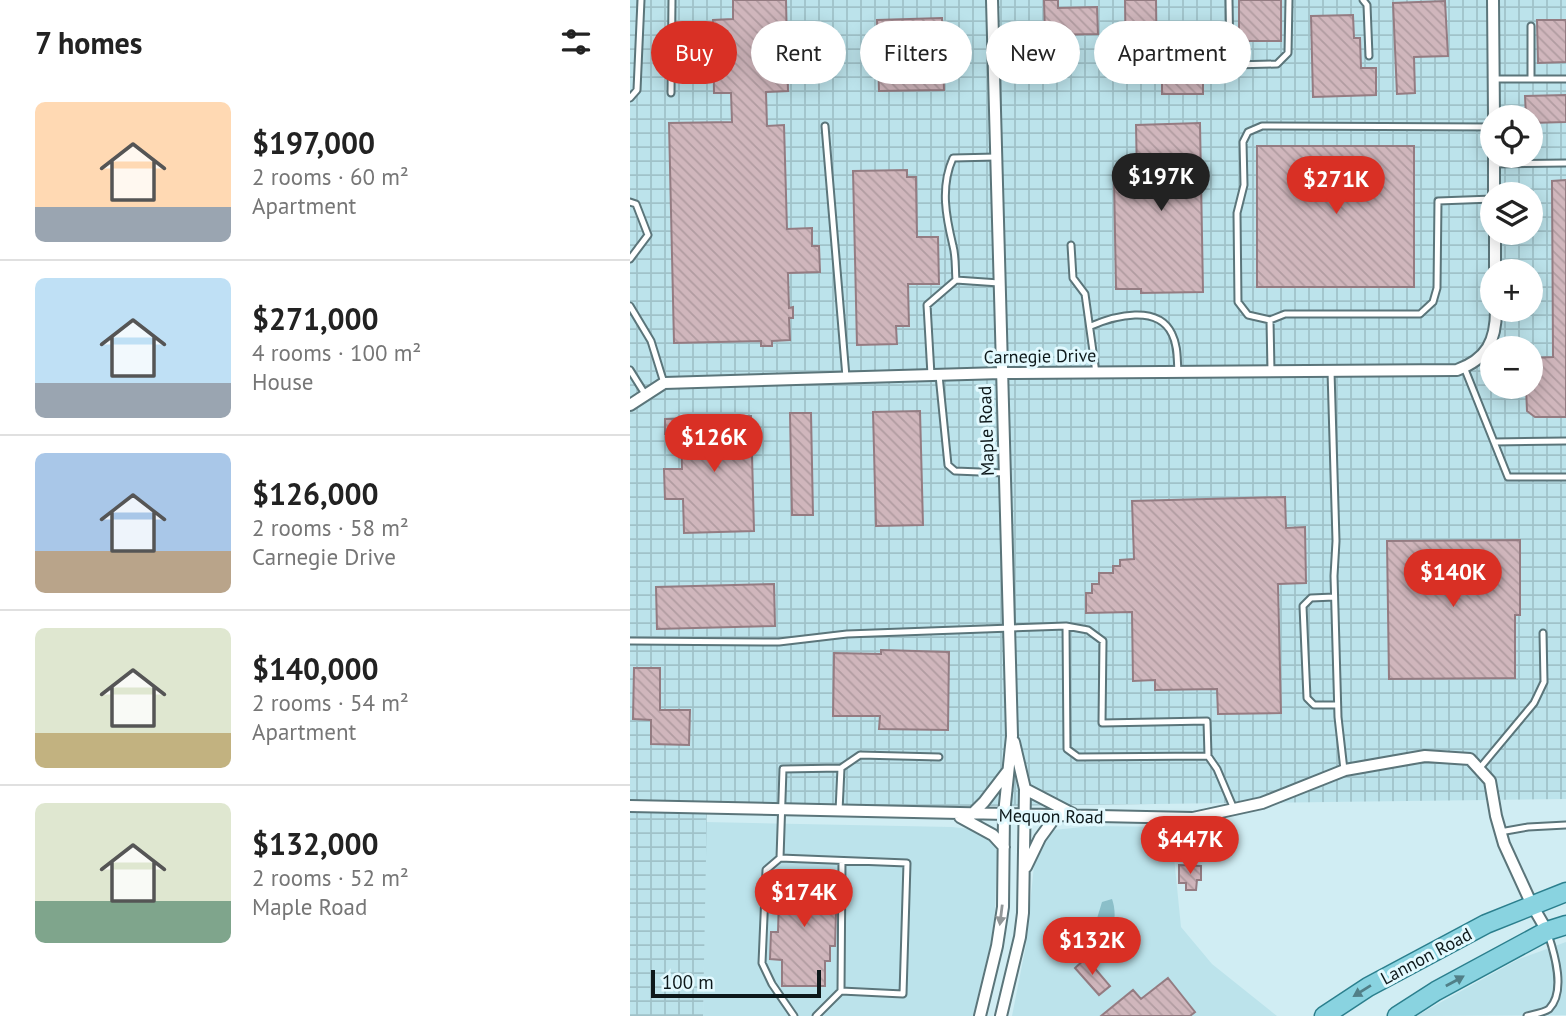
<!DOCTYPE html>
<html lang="en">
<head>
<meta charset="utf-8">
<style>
  :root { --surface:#fff; --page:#f6f6f6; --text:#222; --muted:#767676; --line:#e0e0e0; --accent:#d93025 }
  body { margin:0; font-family:"PT Sans",sans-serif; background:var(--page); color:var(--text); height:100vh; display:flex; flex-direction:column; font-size:26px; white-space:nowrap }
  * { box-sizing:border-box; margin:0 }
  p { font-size:23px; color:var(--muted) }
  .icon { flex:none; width:38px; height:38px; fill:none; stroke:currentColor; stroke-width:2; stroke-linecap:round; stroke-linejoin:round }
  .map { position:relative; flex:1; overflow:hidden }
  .drawer { display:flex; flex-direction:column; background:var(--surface); width:630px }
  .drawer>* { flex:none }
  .hud { position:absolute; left:21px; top:21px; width:665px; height:63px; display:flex; gap:14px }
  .controls { position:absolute; left:850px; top:105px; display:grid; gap:14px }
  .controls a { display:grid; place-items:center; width:63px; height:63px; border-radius:50%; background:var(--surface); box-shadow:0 4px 18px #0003; font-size:35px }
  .scale { position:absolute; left:21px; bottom:18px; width:170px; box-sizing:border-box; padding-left:7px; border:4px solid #0d181a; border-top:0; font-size:19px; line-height:24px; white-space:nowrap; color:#0d181a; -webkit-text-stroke:5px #e2f9fe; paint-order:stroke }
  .price { position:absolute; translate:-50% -60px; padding:0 16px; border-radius:24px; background:var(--accent); color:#fff; font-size:23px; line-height:46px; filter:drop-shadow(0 2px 4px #0008) }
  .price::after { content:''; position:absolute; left:50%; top:42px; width:21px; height:16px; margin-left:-10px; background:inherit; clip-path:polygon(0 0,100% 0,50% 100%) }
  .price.current { background:#222; color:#fff }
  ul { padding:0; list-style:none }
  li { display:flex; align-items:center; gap:21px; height:175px; padding:0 35px }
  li+li { border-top:2px solid var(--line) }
  li span { display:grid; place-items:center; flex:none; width:196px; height:140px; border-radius:10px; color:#555 }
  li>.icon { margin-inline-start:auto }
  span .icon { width:84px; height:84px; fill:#fffc; stroke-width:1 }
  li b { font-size:30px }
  h2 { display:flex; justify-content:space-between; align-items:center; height:84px; padding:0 35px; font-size:30px }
  .tag { padding:0 24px; border-radius:32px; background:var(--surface); box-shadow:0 4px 18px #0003; font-size:24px; line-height:63px }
  .tag.current { background:var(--accent); color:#fff }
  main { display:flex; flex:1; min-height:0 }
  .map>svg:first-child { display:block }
  .built { fill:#bce3eb }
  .industrial { fill:url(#industrial-grid); fill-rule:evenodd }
  .green { fill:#8bbfc9 }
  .building { fill:url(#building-back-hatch); stroke:#947c82; stroke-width:2 }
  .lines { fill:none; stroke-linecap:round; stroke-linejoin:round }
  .lane-casing { stroke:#5b757a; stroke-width:9 }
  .street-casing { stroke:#5b757a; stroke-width:14 }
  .primary-casing { stroke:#2b7f8d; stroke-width:21 }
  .lane { stroke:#fff; stroke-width:5 }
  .street { stroke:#fff; stroke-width:10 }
  .primary { stroke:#89d3e0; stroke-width:18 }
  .oneway { fill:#929798 }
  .oneway2 { fill:#517f87 }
  .labels { text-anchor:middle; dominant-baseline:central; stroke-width:6; stroke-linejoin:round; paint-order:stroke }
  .street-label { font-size:18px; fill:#0d181a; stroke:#e2f9fe }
</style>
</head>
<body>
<main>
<section class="drawer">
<h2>7 homes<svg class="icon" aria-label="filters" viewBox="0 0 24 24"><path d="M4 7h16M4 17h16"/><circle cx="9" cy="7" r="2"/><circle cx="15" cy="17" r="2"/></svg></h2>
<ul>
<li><span style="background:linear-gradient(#ffd9b3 75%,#9aa5b1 0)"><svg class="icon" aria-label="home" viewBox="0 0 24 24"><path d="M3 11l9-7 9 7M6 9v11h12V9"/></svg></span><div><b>$197,000</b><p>2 rooms · 60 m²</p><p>Apartment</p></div></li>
<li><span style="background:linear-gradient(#bfe0f5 75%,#9aa5b1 0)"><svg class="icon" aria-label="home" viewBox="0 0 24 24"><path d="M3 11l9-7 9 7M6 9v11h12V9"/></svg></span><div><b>$271,000</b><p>4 rooms · 100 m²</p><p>House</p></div></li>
<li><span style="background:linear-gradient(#a9c7e8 70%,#b9a48a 0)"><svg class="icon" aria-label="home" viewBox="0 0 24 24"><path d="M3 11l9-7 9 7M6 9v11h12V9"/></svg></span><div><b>$126,000</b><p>2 rooms · 58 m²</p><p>Carnegie Drive</p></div></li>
<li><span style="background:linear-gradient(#dfe7d0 75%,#c2b280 0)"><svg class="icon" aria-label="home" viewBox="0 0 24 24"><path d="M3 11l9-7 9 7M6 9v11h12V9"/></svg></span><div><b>$140,000</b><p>2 rooms · 54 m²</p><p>Apartment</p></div></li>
<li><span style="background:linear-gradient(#dfe7d0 70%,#7fa58c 0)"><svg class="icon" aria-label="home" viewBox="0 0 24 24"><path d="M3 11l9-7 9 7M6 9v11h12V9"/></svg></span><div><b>$132,000</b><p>2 rooms · 52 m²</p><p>Maple Road</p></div></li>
</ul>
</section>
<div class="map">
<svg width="936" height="1016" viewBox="0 0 936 1016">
  <defs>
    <pattern id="industrial-grid" width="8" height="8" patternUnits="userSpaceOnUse" patternTransform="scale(1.75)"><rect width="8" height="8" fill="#bce3eb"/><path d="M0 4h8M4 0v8" fill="none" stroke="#a0c2c9"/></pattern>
    <pattern id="building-back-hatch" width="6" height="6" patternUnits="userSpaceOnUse" patternTransform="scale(1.75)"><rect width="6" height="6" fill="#d0b6bc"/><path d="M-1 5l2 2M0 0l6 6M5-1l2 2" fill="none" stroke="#b19ca1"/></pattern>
  </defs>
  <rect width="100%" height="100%" fill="#d0edf3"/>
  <!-- built -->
  <path class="built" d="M75,822L322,827L340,829L354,835L360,839L367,851L365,911L362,937L343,1016H73Z
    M462,826L541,827L551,927L582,964L647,1016H382L396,945L404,865L410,846L424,830Z
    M936,942V1015L786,1016L889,959Z"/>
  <!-- industrial -->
  <path class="industrial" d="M0,0H936V799L285,807L77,804L73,1016H0ZM863,117H901V156H863ZM863,194H901V233H863ZM863,271H901V310H863ZM863,348H901V387H863Z"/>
  <!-- green -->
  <path class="green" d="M482,899C489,918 482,948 460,953L458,948L472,902Z"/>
  <!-- building -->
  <path class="building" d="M103,0H156L158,91L136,92L137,126L154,125L157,229L182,228V246H189L190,272L158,273L159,308L163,307V318H159L160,340L142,341V346H131V341L44,343L39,123L102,122L101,93H84L83,20L103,19Z
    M414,0H428V8L467,7L468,34L415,35Z
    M495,0H526L527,77L496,78Z
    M609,0H651V41H609Z
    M815,1L818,56L784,57L785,93L767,94L763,3Z
    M723,15L724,38H730L731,68H746V95L683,97L681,16Z
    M312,18L314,90L249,91L247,20Z
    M907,20H936V62L908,63Z
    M532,70H573V94H532Z
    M936,95V122L901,123V117H896L895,96Z
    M570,123L573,292L511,293V289H486L484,177H507L506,125Z
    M627,146H784V287H627Z
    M277,170V177H286L287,237H308L309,284H278L279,326H266L267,344L227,345L223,171Z
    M936,180V417H905L897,411L896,387H901V358L923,357L922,181Z
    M290,411L293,525L246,526L243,412Z
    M160,413H181L183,515H162Z
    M121,416L124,531L54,533L53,499H35L34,469H52L51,434H35V419Z
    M655,497L656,528L675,527L676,583L648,584L651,713L588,714L587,689L525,690V680L503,681L502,612L456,613V593H462V584H469V573H483V566H490V560L504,559L502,501Z
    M890,540V615H885V678L759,679L757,541Z
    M144,584L145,626L27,629L26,587Z
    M251,650L319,652L318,730L249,729L250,716H203L204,653L251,654Z
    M4,668H30V710H60L59,745L21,744V720L3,719Z
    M549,865L571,866V880H567L566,890H556V883H549Z
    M154,871L197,872V897H201V912L206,913L205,946H200V961H195V986H152V960L140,959L141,932H148L149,896H154Z
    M456,958L480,986L469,995L445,968Z
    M538,978L565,1012L560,1016H471L503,990L511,999Z"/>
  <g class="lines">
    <defs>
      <path id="lane" d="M599,0L600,61L603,65L647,64L658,53L659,0
        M733,0L737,5L739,56
        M901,26V79
        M864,79H936
        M41,93L42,0
        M0,98L7,90L11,0
        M195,126L216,377
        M864,164L936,163
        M0,202L6,204L18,235L0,259
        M441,245L443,278L455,294L466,373
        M326,280L369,283
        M0,306L21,341L34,383
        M640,320L655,314H790L803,302L807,288L808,201L863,199
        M461,326C484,316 528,304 542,334C548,346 547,359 548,372
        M834,367L878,477H936
        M0,370L15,394
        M641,371L640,320L618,315L608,302L607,213L614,185L613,142L618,132L632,126L863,127
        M701,371L706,541L704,576L708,717L714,770
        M301,375L297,305L326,280C325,269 326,257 323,246C316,217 310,187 323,158L366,157
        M309,375L318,465L325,471L375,473
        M864,442L936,441
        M704,597L681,598L673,606L677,698L684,705H707
        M436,626L437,749L448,757L578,756L587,769L604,809
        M0,641L149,642L217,634L436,626L458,630L473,641L472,723L577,721L578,756
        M211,768L230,755L309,757
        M849,769L904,703L914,682L913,633
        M870,832L898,827L936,825
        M150,858L277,863L273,994L211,991L186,1016
        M211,991L212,861
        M164,1016L142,984L132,963L136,870L150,858L153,769L211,768L209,811
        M897,1016C904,1014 913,1013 919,1009C936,992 925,955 918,934"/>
      <path id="street" d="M863,0L864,117
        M864,156V194
        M865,233V271
        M0,405L34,383L371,373L827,370C857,359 866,341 866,310
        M395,789L443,814
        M0,806L563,818L632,803L715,770L795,756L840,759L860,781L866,816L874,844L902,905L917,931
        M341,815L354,802L377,772
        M330,817L363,835L374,847
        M396,867L410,838L426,816
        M350,1016L367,946L373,907L374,814L382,736L362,0
        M371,1016L390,937L393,913L395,789L384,742"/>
      <path id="primary" d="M694,1016L738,987L856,924L936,892
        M767,1016L806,991L917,931L936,925"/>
    </defs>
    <!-- lane casing -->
    <use href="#lane" class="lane-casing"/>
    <!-- street casing -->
    <use href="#street" class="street-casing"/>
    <!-- primary casing -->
    <use href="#primary" class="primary-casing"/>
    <!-- lane -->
    <use href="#lane" class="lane"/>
    <!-- street -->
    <use href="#street" class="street"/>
    <!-- primary -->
    <use href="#primary" class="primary"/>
  </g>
  <!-- one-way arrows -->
  <defs><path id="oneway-solid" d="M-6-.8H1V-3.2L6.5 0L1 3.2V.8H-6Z" transform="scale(1.75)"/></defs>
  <use class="oneway" href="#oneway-solid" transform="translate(371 915) rotate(97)"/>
  <g class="oneway2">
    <use href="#oneway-solid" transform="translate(825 981) rotate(-29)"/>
    <use href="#oneway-solid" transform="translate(732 991) rotate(148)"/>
  </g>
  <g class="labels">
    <!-- street labels -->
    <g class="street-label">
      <text transform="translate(410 356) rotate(-1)">Carnegie Drive</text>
      <text transform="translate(356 431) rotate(-92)">Maple Road</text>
      <text transform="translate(421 816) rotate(1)">Mequon Road</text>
      <text transform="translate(796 956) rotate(-28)">Lannon Road</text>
    </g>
  </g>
</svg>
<div class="controls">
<a><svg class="icon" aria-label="locate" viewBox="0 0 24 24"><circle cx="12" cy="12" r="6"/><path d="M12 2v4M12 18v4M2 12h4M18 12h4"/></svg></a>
<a><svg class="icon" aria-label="layers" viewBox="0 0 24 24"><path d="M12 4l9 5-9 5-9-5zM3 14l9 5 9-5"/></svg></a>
<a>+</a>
<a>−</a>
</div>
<div class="scale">100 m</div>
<b class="price current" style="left:531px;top:213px">$197K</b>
<b class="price" style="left:706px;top:216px">$271K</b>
<b class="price" style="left:84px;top:474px">$126K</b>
<b class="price" style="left:823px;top:609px">$140K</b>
<b class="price" style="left:560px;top:876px">$447K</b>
<b class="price" style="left:174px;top:929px">$174K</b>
<b class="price" style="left:462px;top:977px">$132K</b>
<div class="hud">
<a class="tag current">Buy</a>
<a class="tag">Rent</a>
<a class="tag">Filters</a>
<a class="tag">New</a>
<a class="tag">Apartment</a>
</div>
</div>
</main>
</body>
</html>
